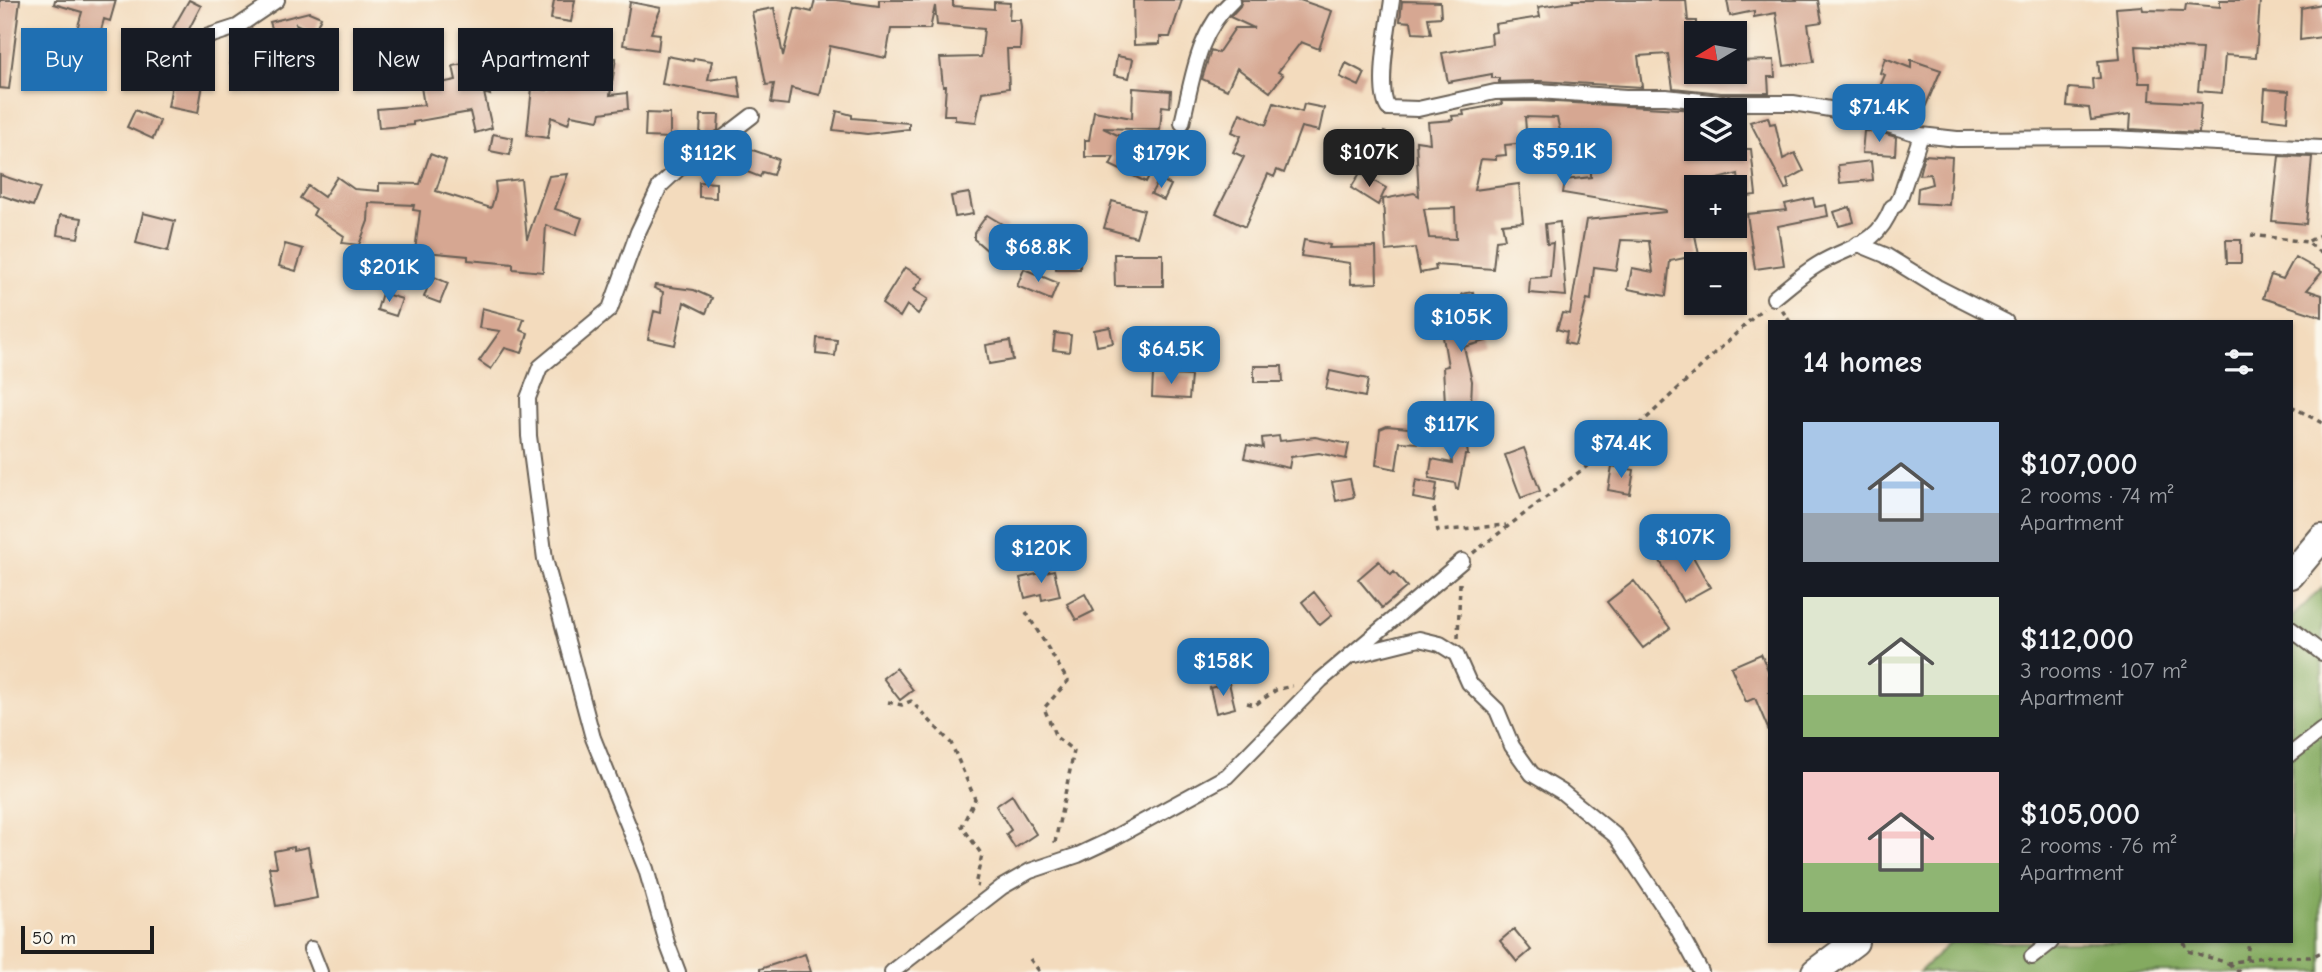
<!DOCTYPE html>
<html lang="en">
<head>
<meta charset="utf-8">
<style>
  :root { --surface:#171b24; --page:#242831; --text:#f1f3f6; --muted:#9ea1a6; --accent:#1f6fb2 }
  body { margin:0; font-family:"Comic Neue",sans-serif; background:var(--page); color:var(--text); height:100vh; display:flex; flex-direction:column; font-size:26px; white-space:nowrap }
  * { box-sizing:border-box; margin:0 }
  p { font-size:23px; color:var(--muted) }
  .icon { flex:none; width:38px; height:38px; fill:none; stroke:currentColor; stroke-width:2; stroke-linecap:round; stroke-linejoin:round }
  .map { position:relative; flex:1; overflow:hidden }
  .drawer { position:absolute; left:1768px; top:320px; width:525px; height:623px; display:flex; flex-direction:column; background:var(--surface); border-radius:0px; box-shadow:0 2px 5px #0004 }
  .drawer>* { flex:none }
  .guide { position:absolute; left:21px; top:28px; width:665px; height:63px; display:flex; gap:14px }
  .needle { width:46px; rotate:260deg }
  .fabs { position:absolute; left:1684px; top:21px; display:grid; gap:14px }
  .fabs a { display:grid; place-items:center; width:63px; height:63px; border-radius:0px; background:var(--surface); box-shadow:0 2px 5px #0004; font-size:35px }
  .scale { position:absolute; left:21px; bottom:18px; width:133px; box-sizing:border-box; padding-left:7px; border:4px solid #1c1c1c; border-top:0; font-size:19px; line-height:24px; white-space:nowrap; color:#1c1c1c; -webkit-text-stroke:5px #fbf7ec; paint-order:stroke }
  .price { position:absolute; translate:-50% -60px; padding:0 16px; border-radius:14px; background:var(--accent); color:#fff; font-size:23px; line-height:46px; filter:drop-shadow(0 2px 4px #0008) }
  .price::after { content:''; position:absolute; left:50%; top:42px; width:21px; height:16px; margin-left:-10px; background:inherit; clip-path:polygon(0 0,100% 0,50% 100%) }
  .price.active { background:#222; color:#fff }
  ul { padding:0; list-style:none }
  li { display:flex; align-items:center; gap:21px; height:175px; padding:0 35px }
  li span { display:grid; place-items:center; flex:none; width:196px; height:140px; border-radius:0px; color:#555 }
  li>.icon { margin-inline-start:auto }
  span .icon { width:84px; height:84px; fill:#fffc; stroke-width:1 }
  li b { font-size:30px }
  h2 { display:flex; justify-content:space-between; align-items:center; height:84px; padding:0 35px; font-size:30px }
  .chip { padding:0 24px; border-radius:0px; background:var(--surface); box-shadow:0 2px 5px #0004; font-size:24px; line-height:63px }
  .chip.active { background:var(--accent); color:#fff }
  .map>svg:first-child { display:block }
  .forest { fill:#84aa60; stroke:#50633e; stroke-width:2 }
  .building { fill:#d6a792; fill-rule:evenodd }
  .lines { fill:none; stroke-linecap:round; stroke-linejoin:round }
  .street-casing { stroke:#675f54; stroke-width:18 }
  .highway-casing { stroke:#675f54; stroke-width:30 }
  .path { stroke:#675f54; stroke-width:3.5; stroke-dasharray:5 5; stroke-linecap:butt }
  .street { stroke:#fff; stroke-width:14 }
  .highway { stroke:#fff; stroke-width:26 }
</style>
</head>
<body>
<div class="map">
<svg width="2322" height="972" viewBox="0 0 2322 972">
  <rect width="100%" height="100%" fill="#fbf7ec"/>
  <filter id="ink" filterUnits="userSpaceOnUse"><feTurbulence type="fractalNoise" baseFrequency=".0143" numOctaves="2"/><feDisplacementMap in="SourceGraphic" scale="14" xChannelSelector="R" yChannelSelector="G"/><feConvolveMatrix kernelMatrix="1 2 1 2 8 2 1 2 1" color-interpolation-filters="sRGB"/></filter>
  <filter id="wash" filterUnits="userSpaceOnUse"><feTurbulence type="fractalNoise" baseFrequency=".00686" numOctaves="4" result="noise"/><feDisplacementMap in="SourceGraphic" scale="28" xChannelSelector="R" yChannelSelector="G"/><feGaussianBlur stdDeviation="1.57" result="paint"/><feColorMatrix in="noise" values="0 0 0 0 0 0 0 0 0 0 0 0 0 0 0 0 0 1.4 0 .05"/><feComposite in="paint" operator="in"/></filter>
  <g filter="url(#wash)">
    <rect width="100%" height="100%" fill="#f3dbbd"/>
    <!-- forest -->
    <path class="forest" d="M2322,588V972H1919L1951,942H2291V618Z"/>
    <g id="blocks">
      <!-- building -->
      <path class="building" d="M0,0H20L9,89L0,88Z
        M55,0H116L110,21L104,19L95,53L72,47L82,12L54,4Z
        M189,0L201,6L186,35L173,28Z
        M554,0H575L571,22L551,19Z
        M815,0H836L879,6V0H953V6L994,9V2L1010,3L1009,20H1020L1021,28L1020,49H1007L1009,88L982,92L976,122L955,120V115H944L946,86H943L940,58L981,57L984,29L937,25L935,6L930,29H891L886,58L830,46L820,95L791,88L788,105L771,103L774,84L766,85L752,12L774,8L783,56L795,8L812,12Z
        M1133,0H1182L1170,37H1160V44L1134,45Z
        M1242,0H1300L1332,11L1319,49L1301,42L1278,72L1283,75L1270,92L1237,68L1227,90L1202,79L1211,50L1218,53L1235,28H1254L1230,17L1240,6Z
        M1573,0H1686L1688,21H1696V72L1734,73V61L1774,60L1775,77H1768L1769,93H1721L1673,88L1668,54L1638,56L1642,87L1539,81L1499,82V78H1492V74L1448,82L1442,53L1492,44L1491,33L1496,32L1495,24L1540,17L1538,7L1573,2Z
        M1727,0H1818L1822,22L1808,24L1814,62L1784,66L1776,13L1754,17V11L1730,16Z
        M2220,0H2260L2256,57L2225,55L2222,93L2198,91L2202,49L2136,46L2139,83H2151L2150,100L2201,103L2199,133L2130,129L2131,114L2091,120L2089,108L2067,106L2069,88L2093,90L2092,79L2100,78L2098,61L2120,59L2116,8L2142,6L2143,10L2185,11L2186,4L2220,7Z
        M1402,1L1440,2L1441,17L1428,18L1431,34L1413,33L1411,22L1400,21Z
        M630,2L661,8L651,33L660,34L658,50L623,45Z
        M2322,4V37L2300,40L2301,8Z
        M309,12L321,17L314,33L296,24L303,49L281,55L270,22Z
        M252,55L260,80L238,88L230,62Z
        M593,55L616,58L610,95L627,93L628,109L601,113L599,120L571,115L568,124L551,117L548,138L527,135L532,88L547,90L550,66L591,67Z
        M667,56L693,61L694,58L712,61L708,80L738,76L741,98L662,84Z
        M1117,56L1133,59L1129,78L1114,75Z
        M1885,58L1911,68V60L1941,70L1924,110L1878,91L1885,75L1880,73Z
        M482,60L490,95L484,93L492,128L475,133L470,112L413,122V125L379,128L377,109L424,105L421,87L456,80L453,66Z
        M1346,63L1365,73L1359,86L1340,77Z
        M173,79L203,84L198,113L168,107Z
        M1133,88L1171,91L1170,107L1162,106L1160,130L1103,128L1159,155L1146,182L1110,165L1114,157H1085V140H1089L1094,111L1132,118Z
        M2265,89L2289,91L2287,121L2263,118Z
        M1501,101H1538L1698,110H1696V149H1751L1756,195L1740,197L1738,174L1710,181L1711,187H1696L1694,230L1699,255L1670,261L1666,296L1628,289L1632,268L1653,272L1649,241L1621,240L1616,270L1594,267L1591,300L1587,299L1575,345L1565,343L1567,332L1557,329L1562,313L1570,314L1586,220L1665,212V210L1563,193L1565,180L1591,177V166L1568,164V162L1523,161V157L1564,148L1557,118L1525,117L1527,143L1505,145L1506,155L1496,156V160L1481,159L1474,190L1519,184L1523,222L1502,224L1505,239L1496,240L1493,269L1435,265L1436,270L1420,273L1415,248L1386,251L1383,199L1414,193L1419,196L1416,141L1430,143L1428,122L1453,120L1452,116L1464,115L1463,111L1502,104ZM1455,208L1456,239L1429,238L1424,209Z
        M1274,103L1302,112L1304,104L1324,108L1319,131L1301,127L1284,173L1277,170L1274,177L1268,174L1245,227L1216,213L1244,157L1233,152L1241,136L1232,132L1240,113L1266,125Z
        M135,110L160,121L153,139L127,127Z
        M837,111L852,115V118L909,123V129L867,134L833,130Z
        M646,113L670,114V138L645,137Z
        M701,115H719L718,130L712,134H700Z
        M1768,117L1770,124L1775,123L1783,159L1795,153L1804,171L1787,180L1789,188L1785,189L1750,122Z
        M1864,131L1879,132L1896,137L1895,155L1862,153Z
        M1384,132L1409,140L1401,156L1381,151Z
        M493,134L513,138L510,155L490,151Z
        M747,148L778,159L773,175L762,172L760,177L737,168Z
        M430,154L446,160L436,191L491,208L496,192L495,182L521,179L527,239L549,176L568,174L555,209L582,218L576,235L546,225L543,272L513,269V264L468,260V256L415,251L420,211L413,210L414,205L369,203L368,221L359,245L342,243L344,236L313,215L316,209L300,198L308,186L324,197L337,177L354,189L379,191V183L420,184Z
        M1924,155L1952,157L1949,205L1917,203L1918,188L1932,184L1930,174L1919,175Z
        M2279,156L2312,157L2306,224L2272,221Z
        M1871,161L1873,180L1840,183L1838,165Z
        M1360,173L1386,188L1378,205L1351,188Z
        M0,175L40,188L33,206L0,195Z
        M1159,179L1171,185L1164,200L1151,194Z
        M699,182L716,183V198L699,197Z
        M969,193L973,214L955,217L951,196Z
        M1813,198L1815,207L1826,205L1828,216L1778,226L1784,265L1755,269L1747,214L1787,210L1785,204Z
        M1112,201L1144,210L1136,237L1104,228Z
        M1850,207L1854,222L1839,226L1834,212Z
        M143,213L175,221L168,251L136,243Z
        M60,215L82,218L78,238L57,235Z
        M987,215L1007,227L988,251L974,239V233Z
        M1560,222L1566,296L1529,293L1530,278L1550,277L1553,243L1547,244L1545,224Z
        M1304,240L1330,245L1329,248L1376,247L1377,283L1351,284L1350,263L1301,256Z
        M2226,240H2241V263H2227Z
        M285,244L303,249L296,271L279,266Z
        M1081,250L1080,269H1056V251Z
        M1114,254H1163V286H1115Z
        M2295,257L2322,272L2307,290L2322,295V317L2263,298L2271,275L2283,279Z
        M905,267L923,278L914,290L928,299L918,314L907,305L900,317L882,304Z
        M1024,269L1058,283L1051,300L1017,286Z
        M432,276L448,283L440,303L424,297Z
        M655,285L694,290L712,298L706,313L684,302L675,345L648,339L654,311L661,313L663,292L654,288Z
        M1473,292L1486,341L1464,347L1472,381L1471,403H1445L1443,367L1448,366L1442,331L1468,327L1462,294Z
        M382,293L402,299L396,316L377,310Z
        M482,308L524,319L520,330L528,333L522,353L505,348L491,369L479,361L500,331L479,328Z
        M1110,327L1113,343L1097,346L1094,330Z
        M1055,333L1071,335L1069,352L1053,350Z
        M817,338L837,340L835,356L816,354Z
        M1010,341L1013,360L989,364L986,345Z
        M1254,366H1282L1283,382H1254Z
        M1330,371L1368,379L1365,397L1326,389Z
        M1153,374L1191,376L1189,399L1152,397Z
        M1387,426L1419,429V443L1400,442L1396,469L1376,465L1380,429Z
        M1465,433L1468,455H1465L1458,489H1456L1455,483L1429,478L1432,459L1452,463L1449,434Z
        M1279,436L1280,441L1315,437L1349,444L1346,459L1319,453L1291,457L1289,468L1244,458L1247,445L1263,448L1262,438Z
        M1524,448L1540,491L1521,498L1505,455Z
        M1612,466L1634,470L1630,494L1608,490Z
        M1350,479L1354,497L1336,501L1332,482Z
        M1416,480L1437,484L1434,502L1413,498Z
        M1687,546L1710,587L1683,602L1660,561Z
        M1379,561L1391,575L1394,572L1407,587L1382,608L1358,579Z
        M1054,570L1060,596L1042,600L1041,594L1025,598L1020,578Z
        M1634,581L1670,628L1643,648L1607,602Z
        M1314,592L1332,615L1320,625L1302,602Z
        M1085,594L1094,611L1076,620L1067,604Z
        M1761,654L1769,672V731L1755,698L1746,702L1731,667Z
        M896,668L913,690L900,700L883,678Z
        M1229,683L1235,708L1216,713L1210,688Z
        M1012,795L1036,834L1015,848L1006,834L1011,830L996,806Z
        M294,847V850L308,847L317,898L276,906L269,867H277L274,851Z
        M1514,929L1531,950L1517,962L1500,941Z
        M805,954L811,972H760V969Z"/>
    </g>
  </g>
  <g filter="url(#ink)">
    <use href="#blocks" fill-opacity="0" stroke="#675f54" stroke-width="2"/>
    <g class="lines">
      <defs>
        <path id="street" d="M1392,0C1389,23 1376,90 1388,108L1418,109L1495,92L1538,91L1626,97H1666L1720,103H1793L1842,111L1921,135L1957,139L2111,138L2322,148
          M206,37L237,27L277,0
          M1182,123C1193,78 1197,32 1233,0
          M1858,244L1885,255L1937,287L2006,322
          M1774,298C1788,287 1802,274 1817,265C1851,244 1876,248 1892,207L1896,205L1900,198L1921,135
          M2291,629L2322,653
          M1355,655L1419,639L1440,644L1456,654L1469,683L1497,710L1512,746L1532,774L1562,792L1617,837L1675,924L1701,972
          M2291,754L2322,730
          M311,949L320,972
          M2032,957L2051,942
          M678,972L667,943L646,869L593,738L545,559L529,436L528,398L540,367L610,309L638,232L660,186L688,160L722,139L752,116
          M892,972L1002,887L1030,871L1078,855L1108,841L1227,776L1321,680L1462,561"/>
        <path id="highway" d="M2291,575L2322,538
          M1815,972L1855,942"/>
      </defs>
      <!-- street casing -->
      <use href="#street" class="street-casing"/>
      <!-- highway casing -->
      <use href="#highway" class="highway-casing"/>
      <!-- path -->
      <path class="path" d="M2322,234L2307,242L2322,254
        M2251,235L2307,242
        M1782,310L1790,322
        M2291,406L2322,423
        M1434,508L1438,531L1506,525
        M1473,553L1633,431L1763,308
        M1026,612L1068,681L1044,708L1056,737L1074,751L1054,847
        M1458,638L1460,583
        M888,702L902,705L911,701L951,743L975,799L962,826L982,855L975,885L979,886
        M1247,703L1255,705L1276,690L1292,686
        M2184,942L2188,951L2228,963L2270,956L2310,957L2322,952
        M1030,959L1040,972
        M2246,960L2249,942
        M2228,963L2239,972"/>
      <!-- street -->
      <use href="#street" class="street"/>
      <!-- highway -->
      <use href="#highway" class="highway"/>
    </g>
  </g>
</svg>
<div class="fabs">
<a><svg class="needle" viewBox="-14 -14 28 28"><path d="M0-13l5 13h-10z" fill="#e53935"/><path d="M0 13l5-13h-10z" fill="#9ea1a6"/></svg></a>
<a><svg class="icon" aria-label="layers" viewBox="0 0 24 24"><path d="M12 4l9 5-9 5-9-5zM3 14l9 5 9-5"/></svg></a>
<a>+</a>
<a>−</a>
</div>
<div class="scale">50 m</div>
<b class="price" style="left:1879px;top:144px">$71.4K</b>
<b class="price" style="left:1564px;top:188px">$59.1K</b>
<b class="price active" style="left:1369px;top:189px">$107K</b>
<b class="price" style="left:708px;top:190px">$112K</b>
<b class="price" style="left:1161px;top:190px">$179K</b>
<b class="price" style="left:1038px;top:284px">$68.8K</b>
<b class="price" style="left:389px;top:304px">$201K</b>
<b class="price" style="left:1461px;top:354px">$105K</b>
<b class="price" style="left:1171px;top:386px">$64.5K</b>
<b class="price" style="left:1451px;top:461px">$117K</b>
<b class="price" style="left:1621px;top:480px">$74.4K</b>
<b class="price" style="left:1685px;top:574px">$107K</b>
<b class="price" style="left:1041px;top:585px">$120K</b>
<b class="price" style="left:1223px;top:698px">$158K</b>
<div class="guide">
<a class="chip active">Buy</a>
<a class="chip">Rent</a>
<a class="chip">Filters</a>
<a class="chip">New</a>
<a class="chip">Apartment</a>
</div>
<section class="drawer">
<h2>14 homes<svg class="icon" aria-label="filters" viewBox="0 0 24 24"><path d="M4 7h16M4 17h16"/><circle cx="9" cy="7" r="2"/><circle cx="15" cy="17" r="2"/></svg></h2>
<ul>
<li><span style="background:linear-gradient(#a9c7e8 65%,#9aa5b1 0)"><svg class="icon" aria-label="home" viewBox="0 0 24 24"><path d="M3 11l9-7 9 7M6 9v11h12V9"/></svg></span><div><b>$107,000</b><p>2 rooms · 74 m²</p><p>Apartment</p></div></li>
<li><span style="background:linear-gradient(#dfe7d0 70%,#8fb573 0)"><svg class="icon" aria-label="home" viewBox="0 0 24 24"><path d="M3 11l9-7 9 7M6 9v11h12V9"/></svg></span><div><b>$112,000</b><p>3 rooms · 107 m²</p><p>Apartment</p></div></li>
<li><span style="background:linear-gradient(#f6c9c9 65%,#8fb573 0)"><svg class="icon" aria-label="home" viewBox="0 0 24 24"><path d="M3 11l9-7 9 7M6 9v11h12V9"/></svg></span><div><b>$105,000</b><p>2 rooms · 76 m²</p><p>Apartment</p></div></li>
</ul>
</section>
</div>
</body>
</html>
